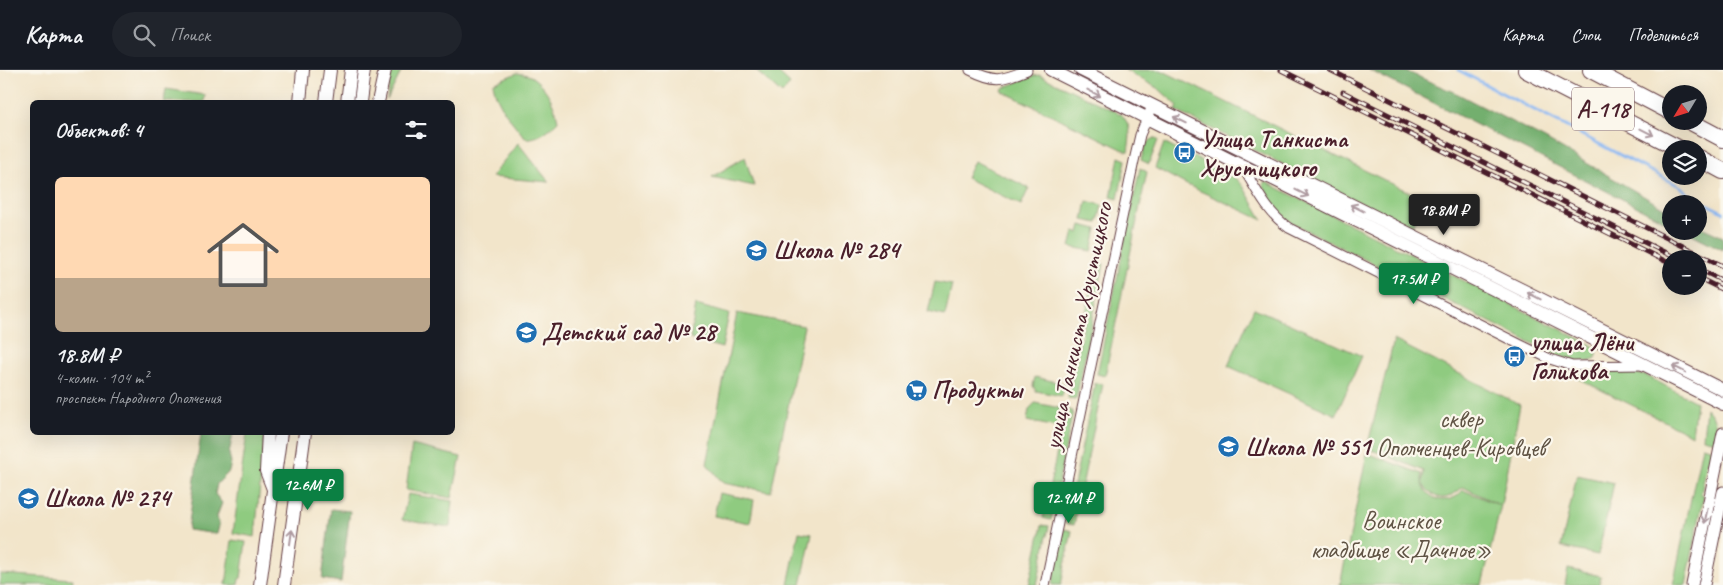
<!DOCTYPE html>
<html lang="ru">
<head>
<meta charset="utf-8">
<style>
  :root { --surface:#171b24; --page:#20242c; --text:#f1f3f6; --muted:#9ea1a6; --line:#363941; --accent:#0b8043 }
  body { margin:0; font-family:Caveat,sans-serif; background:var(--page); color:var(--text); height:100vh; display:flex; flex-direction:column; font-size:19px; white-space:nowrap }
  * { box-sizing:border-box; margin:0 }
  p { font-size:16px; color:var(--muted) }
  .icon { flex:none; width:28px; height:28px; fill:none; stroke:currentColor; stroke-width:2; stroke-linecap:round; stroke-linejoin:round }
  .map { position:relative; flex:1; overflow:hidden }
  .drawer { position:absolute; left:30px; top:30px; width:425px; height:335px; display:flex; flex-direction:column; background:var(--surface); border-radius:8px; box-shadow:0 5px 20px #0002 }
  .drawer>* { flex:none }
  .needle { width:32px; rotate:232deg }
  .tools { position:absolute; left:1662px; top:15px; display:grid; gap:10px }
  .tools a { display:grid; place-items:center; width:45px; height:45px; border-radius:50%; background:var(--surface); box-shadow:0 5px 20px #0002; font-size:25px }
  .price { position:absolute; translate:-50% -42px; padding:0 11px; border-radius:5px; background:var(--accent); color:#fff; font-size:16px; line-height:32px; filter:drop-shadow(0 1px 2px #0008) }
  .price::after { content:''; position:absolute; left:50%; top:30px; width:15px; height:11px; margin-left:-8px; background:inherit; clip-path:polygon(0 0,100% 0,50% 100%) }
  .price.selected { background:#222; color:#fff }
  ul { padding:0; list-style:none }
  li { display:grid; align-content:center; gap:10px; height:265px; padding:0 25px }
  li span { display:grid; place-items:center; height:155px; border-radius:8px; color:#555 }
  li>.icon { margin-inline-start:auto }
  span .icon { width:90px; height:90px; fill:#fffc; stroke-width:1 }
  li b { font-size:21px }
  h2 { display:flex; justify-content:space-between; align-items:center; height:60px; padding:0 25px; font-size:21px }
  header { display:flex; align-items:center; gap:30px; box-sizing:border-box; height:70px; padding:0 25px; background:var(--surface); border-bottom:1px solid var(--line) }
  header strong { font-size:24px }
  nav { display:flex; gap:28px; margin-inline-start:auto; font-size:18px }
  .search { width:350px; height:45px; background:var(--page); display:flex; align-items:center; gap:12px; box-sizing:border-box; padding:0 18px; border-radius:28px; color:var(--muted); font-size:19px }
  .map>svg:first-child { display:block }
  .green { fill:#8fcb80; stroke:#6c7556 }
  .forest { fill:#73af6e; stroke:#5e674c }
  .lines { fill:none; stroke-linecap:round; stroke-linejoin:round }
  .stream { stroke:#89b7f3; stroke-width:3 }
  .minor-casing { stroke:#633d43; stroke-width:11 }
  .tertiary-casing { stroke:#633d43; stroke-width:13 }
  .secondary-casing { stroke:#633d43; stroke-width:14 }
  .motorway-casing { stroke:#633d43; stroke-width:18 }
  .minor { stroke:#fff; stroke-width:9 }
  .tertiary { stroke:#fff; stroke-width:11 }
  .secondary { stroke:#fff; stroke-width:12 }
  .motorway { stroke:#fff; stroke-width:16 }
  .rail-casing { stroke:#4a1f2b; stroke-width:5 }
  .rail { stroke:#fbf7ec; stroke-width:3; stroke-dasharray:9; stroke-linecap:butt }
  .oneway { stroke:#ae9aa0 }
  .labels { text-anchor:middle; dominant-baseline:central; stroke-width:4.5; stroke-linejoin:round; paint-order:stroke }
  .shield { fill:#fbf7ec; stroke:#7f6065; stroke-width:1 }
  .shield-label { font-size:24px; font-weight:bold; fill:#4a1f2b }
  .poi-label { font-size:25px; font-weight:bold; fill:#4a1f2b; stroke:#fbf7ec; text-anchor:start }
  .street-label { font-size:25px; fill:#4a1f2b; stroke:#fbf7ec }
  .park-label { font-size:25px; fill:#5f5344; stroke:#fbf7ec }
</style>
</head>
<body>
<header>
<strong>Карта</strong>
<div class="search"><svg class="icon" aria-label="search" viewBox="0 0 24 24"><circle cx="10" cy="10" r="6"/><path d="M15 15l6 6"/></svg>Поиск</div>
<nav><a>Карта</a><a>Слои</a><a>Поделиться</a></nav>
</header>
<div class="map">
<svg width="1723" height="515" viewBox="0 0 1723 515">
  <rect width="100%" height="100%" fill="#fbf7ec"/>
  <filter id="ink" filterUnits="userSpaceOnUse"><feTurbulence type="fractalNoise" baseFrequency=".02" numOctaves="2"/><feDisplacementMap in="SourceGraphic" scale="10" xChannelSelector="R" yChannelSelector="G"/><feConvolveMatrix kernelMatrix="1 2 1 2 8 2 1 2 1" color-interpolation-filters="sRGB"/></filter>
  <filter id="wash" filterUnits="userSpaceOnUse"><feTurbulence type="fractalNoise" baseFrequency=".0096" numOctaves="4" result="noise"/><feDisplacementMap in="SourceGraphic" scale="20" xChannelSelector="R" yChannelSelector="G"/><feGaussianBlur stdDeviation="1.12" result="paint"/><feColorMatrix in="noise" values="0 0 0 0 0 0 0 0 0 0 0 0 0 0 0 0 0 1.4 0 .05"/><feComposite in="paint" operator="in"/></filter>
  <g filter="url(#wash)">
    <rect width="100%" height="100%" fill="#f2e5ca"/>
    <!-- green -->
    <path class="green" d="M392,0H402L387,30L391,3Z
      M755,0H775L790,14L782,24Z
      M1125,0H1161L1425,130L1411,158L1176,41L1178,36L1159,19Z
      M517,3C521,4 528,4 532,7C547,17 555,35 558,51C550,59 538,70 525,68C512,51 496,35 493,13Z
      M1039,5L1121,44C1133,58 1130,66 1128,82L1002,21L1003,18L1033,6Z
      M166,19L205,25L204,32H164Z
      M1153,68L1158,70L1149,94L1141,90L1145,76Z
      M518,73L549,112L491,107Z
      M1164,73L1192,88L1195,87L1237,109L1243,116L1263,150L1185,114L1155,98Z
      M745,87L754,116L712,107Z
      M1119,87L1126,90L1118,129L1111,127Z
      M974,91L1029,118L1021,135L966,108Z
      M1140,98L1147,102L1105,306L1097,304Z
      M1266,112L1590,274C1596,278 1599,280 1596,288C1583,295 1567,289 1554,284L1292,153C1278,143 1270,130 1263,114Z
      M1087,131L1102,135L1098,153L1083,150Z
      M1081,155L1097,159L1092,181L1070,177L1074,162L1079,163Z
      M1097,192L1104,194L1076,329L1068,328Z
      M935,212L952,215L945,246L928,242Z
      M696,235L729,244L722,278L690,269Z
      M1254,238L1362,286L1336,345L1228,296Z
      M737,243L804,256L771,422L723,413L707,394Z
      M1394,270L1520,335L1501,435L1482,515H1340L1367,383L1422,404C1420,422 1436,435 1453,428C1457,427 1460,423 1463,420L1499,435L1463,417C1446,432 1437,432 1422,414L1424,401L1367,378Z
      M1623,301L1647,306L1696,332L1692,365L1567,303Z
      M1035,307L1065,314L1062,326L1036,321L1033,316Z
      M1095,313L1103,314L1074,455L1066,453Z
      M1035,333L1060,338L1056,357L1027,351L1029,339Z
      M1706,338C1716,349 1718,356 1715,371L1703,368Z
      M1066,339L1073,341L1051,450L1043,448Z
      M247,363H265L255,467L233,463Z
      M412,375L461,387L452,428L406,420Z
      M1702,376L1713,379L1710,393H1707L1701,424L1704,425L1686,515H1673Z
      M1577,405L1614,413L1598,485L1561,477Z
      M719,423L754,430L750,453L714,446Z
      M408,424L453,431L450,457L402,450Z
      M1042,455L1049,456L1037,515H1029Z
      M1064,459L1072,461L1061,515H1052Z
      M799,462L812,464L801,515H788Z
      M232,470L246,472L241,508L239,509L238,515H226Z
      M1568,499L1601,506L1599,515H1565Z
      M0,504L73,509L72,515H0Z"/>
    <!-- forest -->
    <path class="forest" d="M1369,0H1403L1458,24L1545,69L1671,142V154Z
      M1699,156L1723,167V180L1686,161H1699Z
      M201,363H233L229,384L231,392L229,402L217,414L215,424L222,433L217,446L219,456L217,464L188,460Z
      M331,439L350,441L341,512L322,509Z"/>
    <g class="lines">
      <!-- stream -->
      <path class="stream" d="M1458,0L1681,117L1692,127L1723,142"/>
    </g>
  </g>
  <g filter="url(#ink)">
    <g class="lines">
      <defs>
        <path id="minor" d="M970,0C996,13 1001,10 1027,0
          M1242,96C1256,119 1267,143 1289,158L1521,275L1550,289L1572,296L1642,295
          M1045,515L1134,91L1140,65L1152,36"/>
        <path id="tertiary" d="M1692,515L1723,363
          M1704,515L1723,422"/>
        <path id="secondary" d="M1051,0L1242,96L1271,108L1723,334
          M1081,0L1723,320
          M300,32L303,0
          M326,32L330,0
          M347,32L351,0
          M360,32L364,0
          M378,32L385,0
          M268,362L266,401L273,419
          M260,515L281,362
          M284,515L305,362"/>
        <path id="motorway" d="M1526,0L1680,79
          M1591,0L1671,42
          M1689,51L1723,69
          M1699,88L1723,101"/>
      </defs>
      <!-- minor casing -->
      <use href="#minor" class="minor-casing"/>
      <!-- tertiary casing -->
      <use href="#tertiary" class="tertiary-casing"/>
      <!-- secondary casing -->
      <use href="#secondary" class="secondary-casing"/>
      <!-- motorway casing -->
      <use href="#motorway" class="motorway-casing"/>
      <!-- minor -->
      <use href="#minor" class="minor"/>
      <!-- tertiary -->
      <use href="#tertiary" class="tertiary"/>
      <!-- secondary -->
      <use href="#secondary" class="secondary"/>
      <!-- motorway -->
      <use href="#motorway" class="motorway"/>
      <defs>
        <path id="rail" d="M1281,0L1671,194
          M1330,0L1723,196
          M1343,22L1678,189
          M1699,199L1723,211
          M1699,208L1723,220"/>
      </defs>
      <!-- rail casing -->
      <use href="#rail" class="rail-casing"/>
      <!-- rail -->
      <use href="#rail" class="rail"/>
    </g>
    <!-- one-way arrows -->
    <defs><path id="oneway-shaft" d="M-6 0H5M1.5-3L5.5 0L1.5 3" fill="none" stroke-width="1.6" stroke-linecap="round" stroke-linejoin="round" transform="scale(1.25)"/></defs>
    <g class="oneway">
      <use href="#oneway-shaft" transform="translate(1094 23) rotate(27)"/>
      <use href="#oneway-shaft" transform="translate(1180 50) rotate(-154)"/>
      <use href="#oneway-shaft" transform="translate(1647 62) rotate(27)"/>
      <use href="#oneway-shaft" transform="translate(1302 123) rotate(27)"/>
      <use href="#oneway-shaft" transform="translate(1357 138) rotate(-153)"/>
      <use href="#oneway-shaft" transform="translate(1534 226) rotate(-153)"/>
      <use href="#oneway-shaft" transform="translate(1679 299) rotate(-153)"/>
      <use href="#oneway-shaft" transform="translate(1706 446) rotate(102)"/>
      <use href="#oneway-shaft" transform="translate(291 467) rotate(-82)"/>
    </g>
  </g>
  <!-- icons -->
  <defs>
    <symbol id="bus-disc" viewBox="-11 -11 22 22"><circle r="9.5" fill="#1f6fb2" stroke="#fbf7ec"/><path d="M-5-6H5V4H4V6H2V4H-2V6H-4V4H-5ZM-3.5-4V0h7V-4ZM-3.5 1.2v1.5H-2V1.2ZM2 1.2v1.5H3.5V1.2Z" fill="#fff"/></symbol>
    <symbol id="school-disc" viewBox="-11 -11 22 22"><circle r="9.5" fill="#1f6fb2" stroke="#fbf7ec"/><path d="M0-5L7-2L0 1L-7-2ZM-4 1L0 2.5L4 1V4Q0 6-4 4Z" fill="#fff"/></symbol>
    <symbol id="supermarket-disc" viewBox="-11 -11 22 22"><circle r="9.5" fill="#1f6fb2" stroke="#fbf7ec"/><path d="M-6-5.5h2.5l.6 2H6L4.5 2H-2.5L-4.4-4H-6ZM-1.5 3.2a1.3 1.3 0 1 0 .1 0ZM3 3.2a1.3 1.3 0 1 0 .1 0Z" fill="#fff"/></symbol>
  </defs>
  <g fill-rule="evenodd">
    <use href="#bus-disc" x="1172" y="70" width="25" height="25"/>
    <use href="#school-disc" x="744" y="168" width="25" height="25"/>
    <use href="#school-disc" x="514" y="250" width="25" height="25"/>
    <use href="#bus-disc" x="1502" y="274" width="25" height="25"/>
    <use href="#supermarket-disc" x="904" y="308" width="25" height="25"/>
    <use href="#school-disc" x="1216" y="364" width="25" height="25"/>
    <use href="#school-disc" x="16" y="416" width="25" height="25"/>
  </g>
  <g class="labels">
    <!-- shield labels -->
    <rect class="shield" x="1572" y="17.5" width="62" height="43" rx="4"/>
    <g class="shield-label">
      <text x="1603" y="39">А-118</text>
    </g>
    <!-- poi labels -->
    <g class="poi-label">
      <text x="1200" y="69">Улица Танкиста<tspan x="1200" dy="29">Хрустицкого</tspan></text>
      <text x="773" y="180">Школа № 284</text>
      <text x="542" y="262">Детский сад № 28</text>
      <text x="1531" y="272">улица Лёни<tspan x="1531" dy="29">Голикова</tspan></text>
      <text x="932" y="320">Продукты</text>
      <text x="1245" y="377">Школа № 551</text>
      <text x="44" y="428">Школа № 274</text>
    </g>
    <!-- street labels -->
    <g class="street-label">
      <text transform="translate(1078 256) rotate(-78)">улица Танкиста Хрустицкого</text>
    </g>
    <!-- park labels -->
    <g class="park-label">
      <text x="1461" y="349">сквер<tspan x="1461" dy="29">Ополченцев-Кировцев</tspan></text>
      <text x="1401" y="451">Воинское<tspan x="1401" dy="29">кладбище «Дачное»</tspan></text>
    </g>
  </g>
</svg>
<div class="tools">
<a><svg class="needle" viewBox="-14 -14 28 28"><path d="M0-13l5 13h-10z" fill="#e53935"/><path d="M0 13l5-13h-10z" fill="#9ea1a6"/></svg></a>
<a><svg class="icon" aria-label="layers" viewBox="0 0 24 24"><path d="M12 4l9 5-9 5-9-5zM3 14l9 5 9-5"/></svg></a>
<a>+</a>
<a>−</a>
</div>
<b class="price selected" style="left:1444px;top:166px">18.8M ₽</b>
<b class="price" style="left:1414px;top:235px">17.5M ₽</b>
<b class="price" style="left:308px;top:441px">12.6M ₽</b>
<b class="price" style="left:1069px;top:454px">12.9M ₽</b>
<section class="drawer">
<h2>Объектов: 4<svg class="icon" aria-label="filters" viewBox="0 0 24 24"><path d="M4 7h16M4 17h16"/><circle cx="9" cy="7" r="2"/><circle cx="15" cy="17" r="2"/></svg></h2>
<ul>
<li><span style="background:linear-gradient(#ffd9b3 65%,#b9a48a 0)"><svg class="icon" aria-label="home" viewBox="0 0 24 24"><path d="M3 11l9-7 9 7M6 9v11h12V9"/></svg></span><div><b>18.8M ₽</b><p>4-комн. · 104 m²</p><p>проспект Народного Ополчения</p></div></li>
</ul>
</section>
</div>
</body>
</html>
